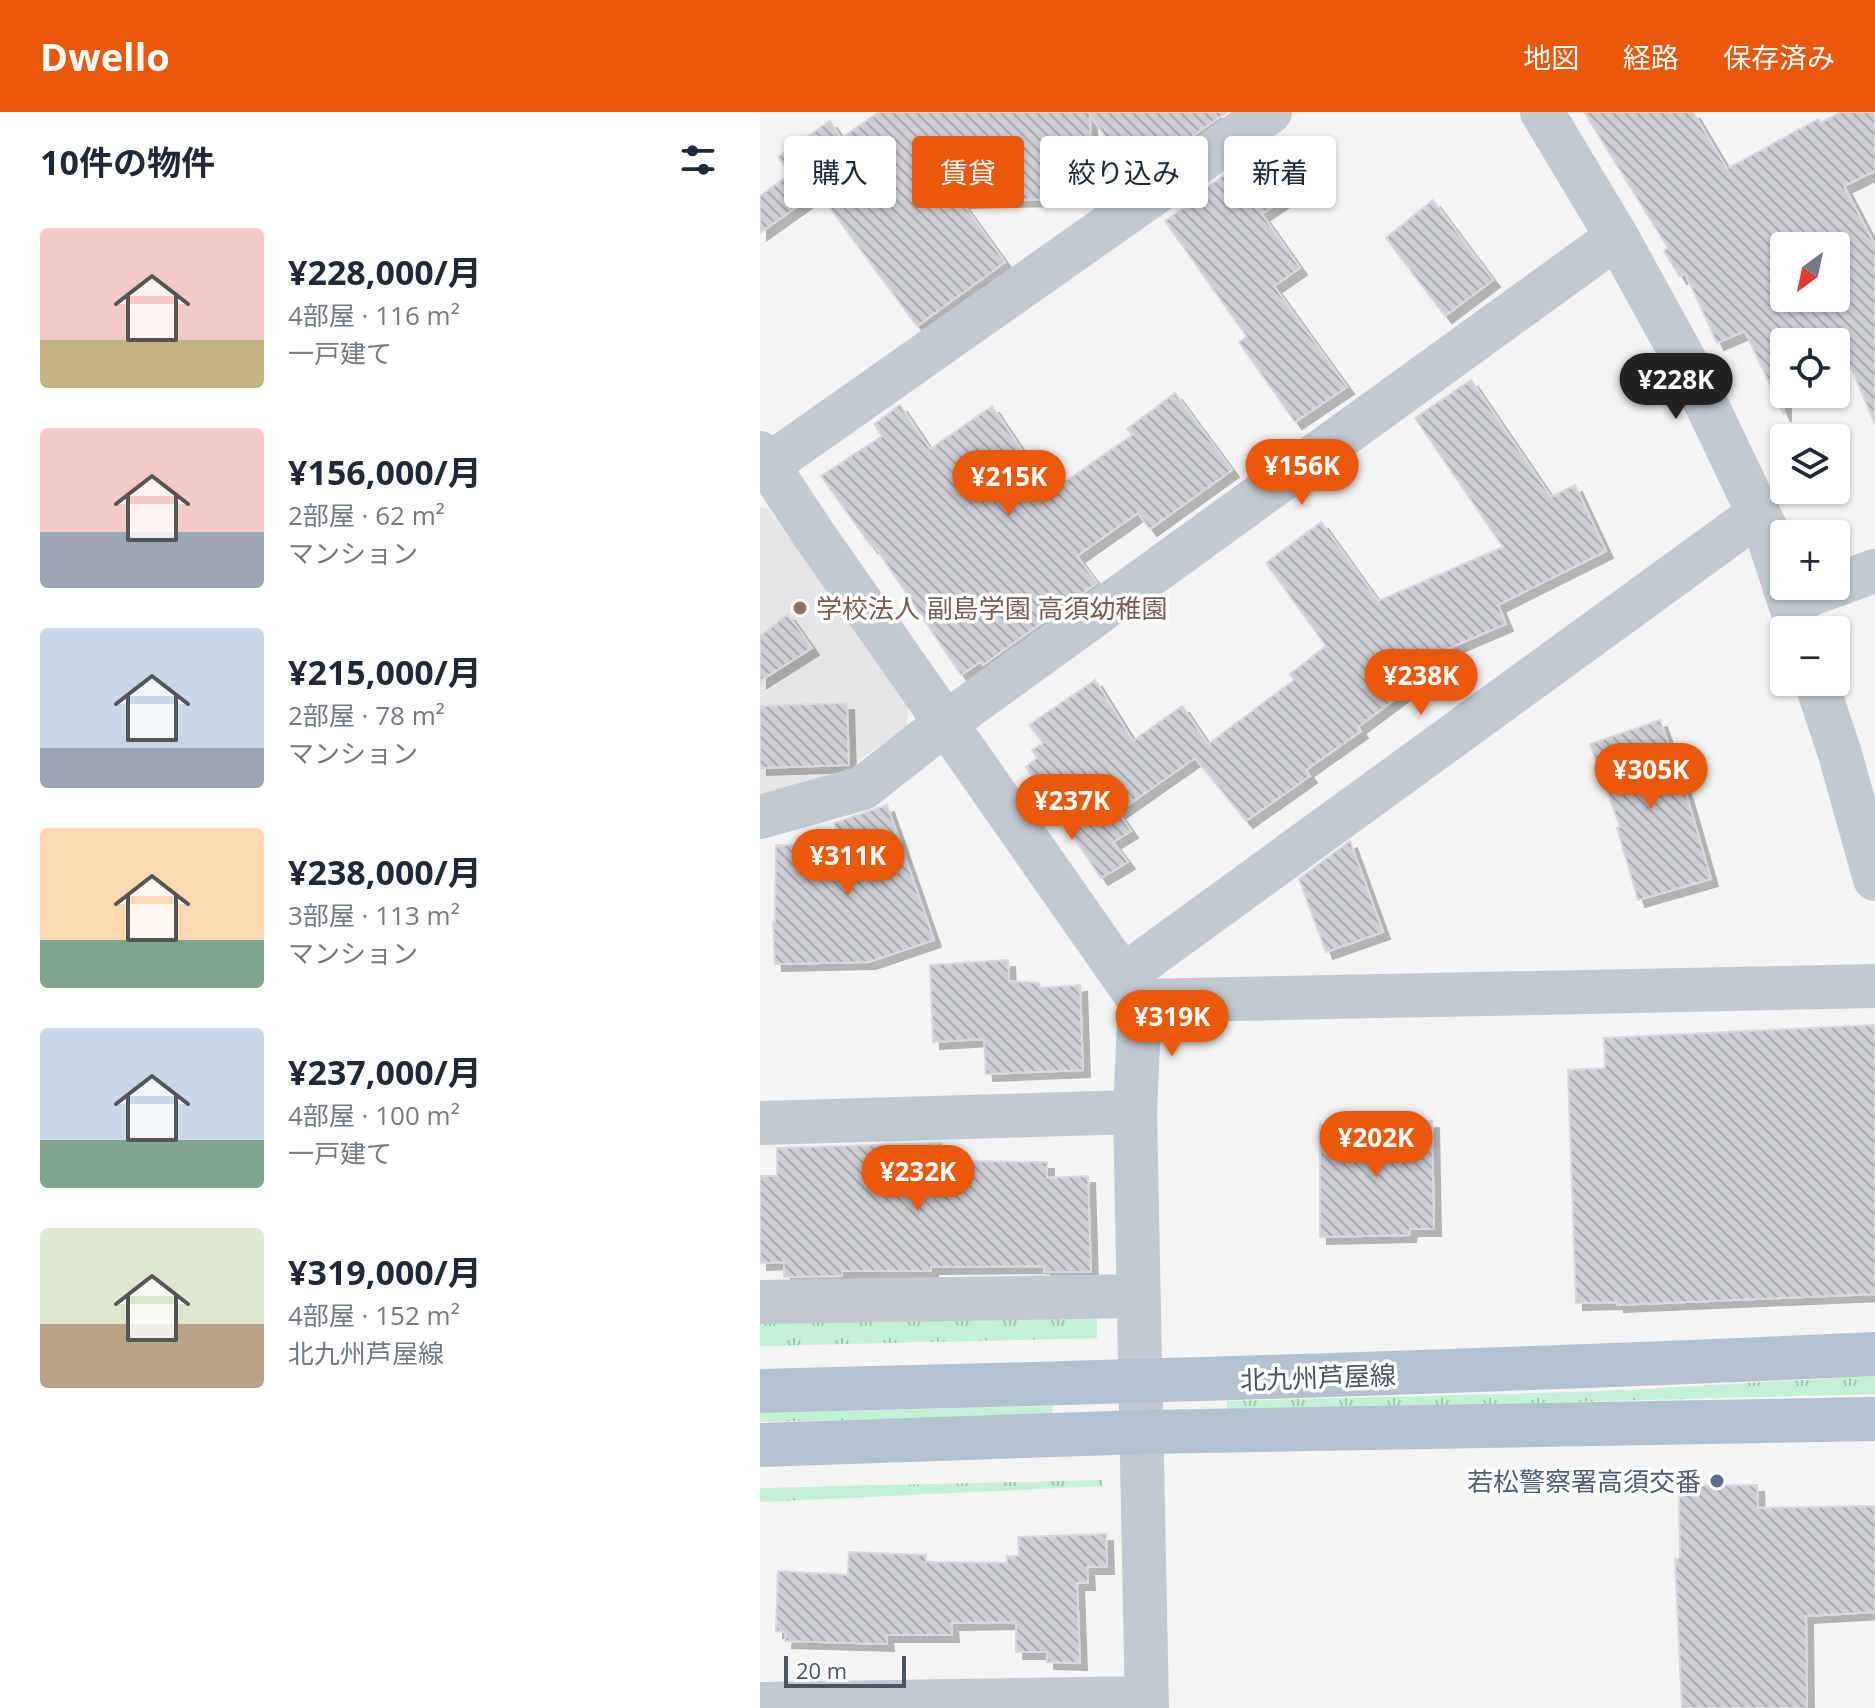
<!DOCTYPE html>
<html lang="ja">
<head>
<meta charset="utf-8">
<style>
  :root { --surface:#fff; --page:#f6f6f7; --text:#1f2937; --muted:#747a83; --accent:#ea580c }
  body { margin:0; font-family:"Open Sans","Noto Sans JP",sans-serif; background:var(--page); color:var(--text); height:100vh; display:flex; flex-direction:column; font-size:30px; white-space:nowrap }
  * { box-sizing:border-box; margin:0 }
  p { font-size:26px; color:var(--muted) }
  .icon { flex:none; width:44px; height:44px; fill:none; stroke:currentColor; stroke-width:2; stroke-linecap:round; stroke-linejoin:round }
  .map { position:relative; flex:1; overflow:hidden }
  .side { display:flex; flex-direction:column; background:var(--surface); width:760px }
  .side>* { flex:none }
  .guide { position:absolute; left:24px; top:24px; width:760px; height:72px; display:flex; gap:16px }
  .needle { width:52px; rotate:213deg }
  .controls { position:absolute; left:1010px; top:120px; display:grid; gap:16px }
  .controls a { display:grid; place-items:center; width:80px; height:80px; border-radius:8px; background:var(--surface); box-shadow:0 2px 6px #0004; font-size:40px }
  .scale { position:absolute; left:24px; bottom:20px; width:122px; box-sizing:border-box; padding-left:8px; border:4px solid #4a5661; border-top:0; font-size:22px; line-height:28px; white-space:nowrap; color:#4a5661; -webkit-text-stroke:6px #fff; paint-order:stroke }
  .price { position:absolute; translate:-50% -68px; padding:0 18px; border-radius:28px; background:var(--accent); color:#fff; font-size:26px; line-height:52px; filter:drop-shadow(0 2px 4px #0008) }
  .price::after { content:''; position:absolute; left:50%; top:48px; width:24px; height:18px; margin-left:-12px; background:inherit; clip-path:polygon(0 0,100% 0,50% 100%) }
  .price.on { background:#222; color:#fff }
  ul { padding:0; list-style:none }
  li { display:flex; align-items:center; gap:24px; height:200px; padding:0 40px }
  li span { display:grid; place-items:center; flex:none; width:224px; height:160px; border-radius:8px; color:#555 }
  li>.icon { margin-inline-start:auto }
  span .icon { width:96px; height:96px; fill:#fffc; stroke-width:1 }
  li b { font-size:34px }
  h2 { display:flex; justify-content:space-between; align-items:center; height:96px; padding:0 40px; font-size:34px }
  .chip { padding:0 28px; border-radius:8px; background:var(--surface); box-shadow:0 2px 6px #0004; font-size:28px; line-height:72px }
  .chip.on { background:var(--accent); color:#fff }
  header { display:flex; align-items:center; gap:48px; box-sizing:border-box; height:112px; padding:0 40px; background:var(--accent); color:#fff }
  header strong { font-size:38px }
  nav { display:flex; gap:44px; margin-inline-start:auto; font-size:28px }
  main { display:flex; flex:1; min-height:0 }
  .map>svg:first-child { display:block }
  .education { fill:#e6e4e5 }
  .grass { fill:url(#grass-tufts) }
  .building { fill:url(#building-back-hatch); stroke:#d7d9de; stroke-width:2; fill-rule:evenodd; filter:url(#shadow) }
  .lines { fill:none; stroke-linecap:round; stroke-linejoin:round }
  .minor { stroke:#c1cad2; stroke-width:44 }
  .major { stroke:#b3c2d1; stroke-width:44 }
  .education-dot { fill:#8d6e63; stroke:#fff; stroke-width:3 }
  .service-dot { fill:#5c6f8a; stroke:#fff; stroke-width:3 }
  .labels { text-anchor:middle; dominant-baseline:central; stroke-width:7; stroke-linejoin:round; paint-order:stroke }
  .education-label { font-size:26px; fill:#785e54; stroke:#fff; text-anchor:start }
  .street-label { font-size:26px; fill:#4a5661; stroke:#fff }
  .service-label { font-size:26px; fill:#4e5e75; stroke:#fff; text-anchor:end }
</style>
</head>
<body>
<header>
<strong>Dwello</strong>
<nav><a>地図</a><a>経路</a><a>保存済み</a></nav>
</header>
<main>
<section class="side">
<h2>10件の物件<svg class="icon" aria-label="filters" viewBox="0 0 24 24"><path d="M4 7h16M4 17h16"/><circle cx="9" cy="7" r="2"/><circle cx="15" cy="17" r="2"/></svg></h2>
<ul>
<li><span style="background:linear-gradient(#f6c9c9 70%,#c2b280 0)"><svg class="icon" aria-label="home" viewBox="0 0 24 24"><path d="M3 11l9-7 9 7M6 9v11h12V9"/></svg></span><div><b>¥228,000/月</b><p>4部屋 · 116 m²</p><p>一戸建て</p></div></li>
<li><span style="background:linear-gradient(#f6c9c9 65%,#9aa5b1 0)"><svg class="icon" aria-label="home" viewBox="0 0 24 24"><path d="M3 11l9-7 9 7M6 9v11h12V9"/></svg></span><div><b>¥156,000/月</b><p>2部屋 · 62 m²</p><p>マンション</p></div></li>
<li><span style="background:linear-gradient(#c9d6e8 75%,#9aa5b1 0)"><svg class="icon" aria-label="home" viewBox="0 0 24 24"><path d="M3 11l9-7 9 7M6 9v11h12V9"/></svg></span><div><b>¥215,000/月</b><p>2部屋 · 78 m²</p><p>マンション</p></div></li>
<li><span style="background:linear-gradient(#ffd9b3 70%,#7fa58c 0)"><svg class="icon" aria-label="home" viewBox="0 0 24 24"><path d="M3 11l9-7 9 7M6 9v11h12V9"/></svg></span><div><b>¥238,000/月</b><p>3部屋 · 113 m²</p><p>マンション</p></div></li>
<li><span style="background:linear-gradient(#c9d6e8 70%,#7fa58c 0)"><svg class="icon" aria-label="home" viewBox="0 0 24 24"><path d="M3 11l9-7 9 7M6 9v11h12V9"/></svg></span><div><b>¥237,000/月</b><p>4部屋 · 100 m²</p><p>一戸建て</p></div></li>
<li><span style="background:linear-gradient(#dfe7d0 60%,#b9a48a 0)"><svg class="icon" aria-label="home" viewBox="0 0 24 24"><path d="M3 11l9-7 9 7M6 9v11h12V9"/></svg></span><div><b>¥319,000/月</b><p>4部屋 · 152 m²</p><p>北九州芦屋線</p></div></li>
</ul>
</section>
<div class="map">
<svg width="1115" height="1596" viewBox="0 0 1115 1596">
  <defs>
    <pattern id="grass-tufts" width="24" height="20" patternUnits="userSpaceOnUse" patternTransform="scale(2)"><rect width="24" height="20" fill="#c3f1d5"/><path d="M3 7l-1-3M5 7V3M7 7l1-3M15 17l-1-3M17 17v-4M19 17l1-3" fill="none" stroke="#a0c6b0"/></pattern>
    <pattern id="building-back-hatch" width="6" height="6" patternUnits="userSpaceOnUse" patternTransform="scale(2)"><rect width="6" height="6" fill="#cdcfd5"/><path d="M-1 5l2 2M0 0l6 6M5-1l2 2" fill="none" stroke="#a8abb0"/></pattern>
    <filter id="shadow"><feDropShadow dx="7" dy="7" stdDeviation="0" flood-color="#0004"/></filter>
  </defs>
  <rect width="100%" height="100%" fill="#f5f3f3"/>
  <!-- education -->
  <path class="education" d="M0,395L9,397L149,596L146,617L73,665L0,688Z"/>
  <!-- grass -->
  <path class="grass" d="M337,1200V1226L0,1234V1202Z
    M1115,1264V1282L467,1299V1289L847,1279Z
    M293,1294L292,1303L0,1310V1301Z
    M342,1368V1374L0,1390V1376Z"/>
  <!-- building -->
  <path class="building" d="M119,0H467L405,43L392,24L361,47L330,3L332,86L201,89L245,150L157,214L58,80L0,121V84L30,62L18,45L70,9L81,26Z
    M824,0H933L967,57L1058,7L1061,11L1081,0H1115V59L1084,74L1115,133V312L1080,230H1024V303L985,219L957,231L925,161L920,165L904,139L908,136ZM1024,134H1076V186H1024Z
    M497,40L529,84L502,102L540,156L514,174L587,275L535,310L479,230L487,225L405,109L435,88L433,85Z
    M673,88L733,168L685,204L626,126Z
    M711,268L791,385L815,373L846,439L738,493L746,512L673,543L681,553L598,615L601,619L546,658L550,664L486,709L435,646L358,700L371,719L353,730L368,750L341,766L266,655L277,646L272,638L283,631L269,613L335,568L373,629L422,594L448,632L534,568L530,562L566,534L506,451L561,410L618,489L743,435L655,306Z
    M415,281L472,358L390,417L378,401L317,444L337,471L223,553L220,550L201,563L114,433L111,434L61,364L122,324L114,312L140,293L170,337L232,294L290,380L372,323L367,317Z
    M28,502L52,536L0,569V524Z
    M87,591L89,653L0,656V594Z
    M900,608L926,681L951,767L878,788L857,716L860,715L830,632Z
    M127,693L174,828L109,850L15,852L13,810H15L16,733L82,734L74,711Z
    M590,729L623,820L566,840L539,767Z
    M248,848L249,869L279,871L280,876L320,873L323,958L226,962L224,927L173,930L170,853Z
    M1115,913V1182L857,1193V1190L816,1191L808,958L845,956L844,926Z
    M672,1009L674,1117H650L649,1123L560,1125V1013Z
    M182,1031V1049L287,1050V1066L328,1064L331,1160H284V1154L171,1155V1159H82V1164L24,1165V1150L0,1151V1064H17V1036Z
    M997,1373L998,1396L1115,1394V1500L1046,1504L1047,1596H922L915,1447L920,1446L919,1374Z
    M346,1422L347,1455H327L328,1471H317L320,1551L287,1550V1540H256V1510L191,1511L192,1523H126L127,1532L25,1529L26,1520L16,1519L18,1459L88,1463L89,1440L166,1443V1450L247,1451V1444H259L258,1425Z"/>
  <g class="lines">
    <!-- minor -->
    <path class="minor" d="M782,0L857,125L929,256L1005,415L1024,473
      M0,341L54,423L380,889L375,1000L387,1596
      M0,359L510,0
      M1076,473L1115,459
      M1024,474L1039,518
      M1030,490L1073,474
      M1056,570L1080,642L1115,767
      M0,705L103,676L187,610L857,125
      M363,864L998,402
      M380,889L1115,874
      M0,1011L375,1000
      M0,1190L377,1184
      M0,1592L386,1586"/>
    <!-- major -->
    <path class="major" d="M0,1279C372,1270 743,1259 1115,1242
      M0,1333L383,1320L1115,1307"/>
  </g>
  <!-- markers -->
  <circle class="education-dot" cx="40" cy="496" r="8"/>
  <circle class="service-dot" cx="957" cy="1369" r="8"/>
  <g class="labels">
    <!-- education labels -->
    <g class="education-label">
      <text x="56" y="496">学校法人 副島学園 高須幼稚園</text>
    </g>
    <!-- street labels -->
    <g class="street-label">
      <text transform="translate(558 1265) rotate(-2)">北九州芦屋線</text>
    </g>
    <!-- service labels -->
    <g class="service-label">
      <text x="941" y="1369">若松警察署高須交番</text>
    </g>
  </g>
</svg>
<div class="controls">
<a><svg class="needle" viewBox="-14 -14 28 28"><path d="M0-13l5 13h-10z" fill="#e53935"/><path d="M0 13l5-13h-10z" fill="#747a83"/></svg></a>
<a><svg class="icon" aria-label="locate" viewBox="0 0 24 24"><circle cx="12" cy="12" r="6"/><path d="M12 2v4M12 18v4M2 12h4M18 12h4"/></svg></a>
<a><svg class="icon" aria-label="layers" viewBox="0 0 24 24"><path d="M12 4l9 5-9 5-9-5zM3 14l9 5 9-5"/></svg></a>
<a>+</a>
<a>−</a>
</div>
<div class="scale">20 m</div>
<b class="price on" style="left:916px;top:309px">¥228K</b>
<b class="price" style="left:542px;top:395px">¥156K</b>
<b class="price" style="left:249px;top:406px">¥215K</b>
<b class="price" style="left:661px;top:605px">¥238K</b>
<b class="price" style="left:891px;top:699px">¥305K</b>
<b class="price" style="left:312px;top:730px">¥237K</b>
<b class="price" style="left:88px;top:785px">¥311K</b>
<b class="price" style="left:412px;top:946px">¥319K</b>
<b class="price" style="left:616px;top:1067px">¥202K</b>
<b class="price" style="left:158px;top:1101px">¥232K</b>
<div class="guide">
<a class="chip">購入</a>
<a class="chip on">賃貸</a>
<a class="chip">絞り込み</a>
<a class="chip">新着</a>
</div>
</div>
</main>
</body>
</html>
